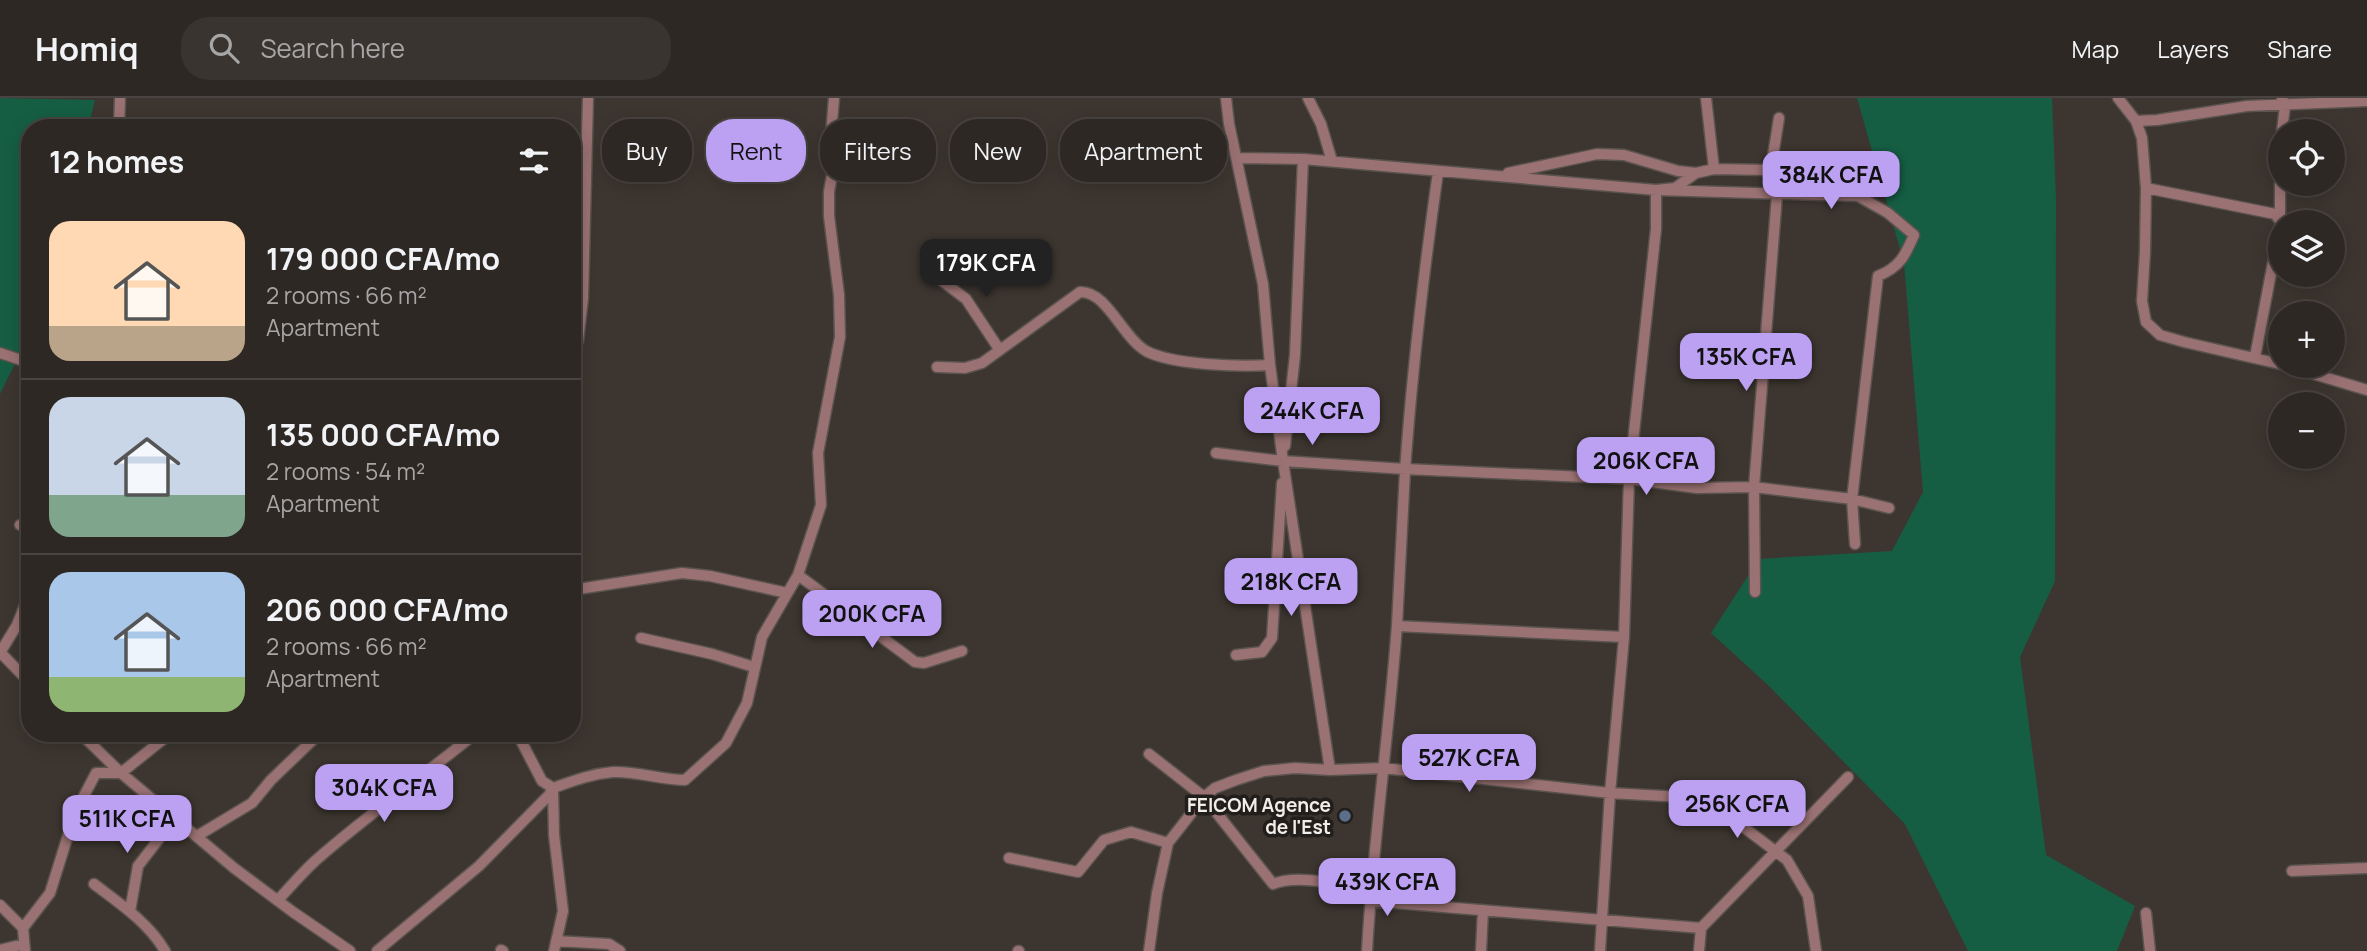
<!DOCTYPE html>
<html lang="en">
<head>
<meta charset="utf-8">
<style>
  :root { --surface:#2e2824; --page:#3a3431; --text:#f1f3f6; --muted:#a7a6a6; --line:#494441; --accent:#bca0f2 }
  body { margin:0; font-family:Manrope,sans-serif; background:var(--page); color:var(--text); height:100vh; display:flex; flex-direction:column; font-size:26px; white-space:nowrap }
  * { box-sizing:border-box; margin:0 }
  p { font-size:23px; color:var(--muted) }
  .icon { flex:none; width:38px; height:38px; fill:none; stroke:currentColor; stroke-width:2; stroke-linecap:round; stroke-linejoin:round }
  .map { position:relative; flex:1; overflow:hidden }
  .drawer { position:absolute; left:21px; top:21px; width:560px; height:623px; display:flex; flex-direction:column; background:var(--surface); border-radius:28px; box-shadow:0 4px 18px #0003,0 0 0 2px var(--line) }
  .drawer>* { flex:none }
  .hud { position:absolute; left:602px; top:21px; width:665px; height:63px; display:flex; gap:14px }
  .buttons { position:absolute; left:2268px; top:21px; display:grid; gap:14px }
  .buttons a { display:grid; place-items:center; width:77px; height:77px; border-radius:50%; background:var(--surface); box-shadow:0 4px 18px #0003,0 0 0 2px var(--line); font-size:35px }
  .price { position:absolute; translate:-50% -60px; padding:0 16px; border-radius:14px; background:var(--accent); color:#111; font-size:23px; line-height:46px; filter:drop-shadow(0 2px 4px #0008) }
  .price::after { content:''; position:absolute; left:50%; top:42px; width:21px; height:16px; margin-left:-10px; background:inherit; clip-path:polygon(0 0,100% 0,50% 100%) }
  .price.selected { background:#222; color:#fff }
  ul { padding:0; list-style:none }
  li { display:flex; align-items:center; gap:21px; height:175px; padding:0 28px }
  li+li { border-top:2px solid var(--line) }
  li span { display:grid; place-items:center; flex:none; width:196px; height:140px; border-radius:21px; color:#555 }
  li>.icon { margin-inline-start:auto }
  span .icon { width:84px; height:84px; fill:#fffc; stroke-width:1 }
  li b { font-size:30px }
  h2 { display:flex; justify-content:space-between; align-items:center; height:84px; padding:0 28px; font-size:30px }
  .pill { padding:0 24px; border-radius:28px; background:var(--surface); box-shadow:0 4px 18px #0003,0 0 0 2px var(--line); font-size:24px; line-height:63px }
  .pill.selected { background:var(--accent); color:#111 }
  header { display:flex; align-items:center; gap:42px; box-sizing:border-box; height:98px; padding:0 35px; background:var(--surface); border-bottom:2px solid var(--line) }
  header strong { font-size:33px }
  nav { display:flex; gap:38px; margin-inline-start:auto; font-size:24px }
  .search { width:490px; height:63px; background:var(--page); display:flex; align-items:center; gap:18px; box-sizing:border-box; padding:0 24px; border-radius:28px; color:var(--muted); font-size:26px }
  .map>svg:first-child { display:block }
  .green { fill:#155e44 }
  .lines { fill:none; stroke-linecap:round; stroke-linejoin:round }
  .minor-casing { stroke:#5a534e; stroke-width:13 }
  .minor { stroke:#9b7273; stroke-width:10 }
  .service-dot { fill:#5c6f8a; stroke:#211e1b; stroke-width:2.5 }
  .labels { text-anchor:middle; dominant-baseline:central; stroke-width:7; stroke-linejoin:round; paint-order:stroke }
  .poi-label { font-size:19px; font-weight:bold; fill:#f2ede9; stroke:#211e1b; text-anchor:end }
</style>
</head>
<body>
<header>
<strong>Homiq</strong>
<div class="search"><svg class="icon" aria-label="search" viewBox="0 0 24 24"><circle cx="10" cy="10" r="6"/><path d="M15 15l6 6"/></svg>Search here</div>
<nav><a>Map</a><a>Layers</a><a>Share</a></nav>
</header>
<div class="map">
<svg width="2367" height="853" viewBox="0 0 2367 853">
  <rect width="100%" height="100%" fill="#3d3630"/>
  <!-- green -->
  <path class="green" d="M0,0L95,2L88,30H30V235L0,296Z
    M1857,0H2052L2056,102L2055,483L2020,559L2046,757L2135,808L2117,853H1968L1905,726L1768,587L1711,535L1759,461L1892,453L1923,394L1904,165Z"/>
  <g class="lines">
    <defs>
      <path id="minor" d="M1226,0L1229,26L1263,186L1270,267L1283,363L1330,672
        M1308,0L1321,26L1332,63
        M1706,0L1714,71
        M2118,0L2136,23L2142,40L2146,90L2145,154L2142,203L2146,224L2160,237L2184,244L2280,266
        M2136,23L2157,22L2247,8L2367,3
        M119,30L120,0
        M2282,33L2285,8L2282,0
        M1238,60L1303,61L1656,92L1858,98L1888,115L1914,137C1905,158 1900,169 1878,178L1852,401L1855,446
        M1508,75L1597,56L1624,57L1678,73L1696,75L1714,71L1769,72L1771,70L1779,20
        M2146,90L2275,116L2281,124
        M2280,120V86
        M941,182L966,201L999,251
        M572,252L578,243L583,200L588,0
        M0,255L30,265
        M2255,259L2280,128
        M2287,268L2367,292
        M937,269L965,270L982,265L1080,194C1107,193 1122,239 1146,253C1172,267 1240,269 1270,267
        M1285,348L1295,257L1303,61
        M1216,355L1283,363L1405,371L1629,381L1697,390L1754,389L1852,401L1889,410
        M20,427L30,430
        M798,477L915,564L924,565L962,553
        M572,492L682,475L710,478L787,495
        M1755,494L1754,389L1777,97
        M1397,528L1624,539
        M641,540L712,556L754,569
        M0,555L17,527L30,495
        M1,555L30,585
        M1236,557L1262,554L1272,540L1282,385
        M80,635L121,675L234,770L293,814L350,853
        M517,635L542,683L553,690
        M1149,656L1204,699L1273,786C1296,776 1338,786 1363,791L1370,803L1701,830
        M553,690L554,737L563,813L554,853
        M197,738L252,705L271,682L320,635
        M1009,760L1078,774L1104,742L1131,734L1168,745
        M2292,773L2367,770
        M94,786C119,805 149,825 165,853
        M278,802C290,789 302,775 315,763C366,718 423,678 476,635
        M0,807L23,830L25,853
        M130,813L138,768L165,733L171,715
        M2146,815L2150,853
        M23,830L50,795L75,715L96,675H121L171,635
        M556,843L609,846L620,853
        M0,852L24,846
        M501,852L503,853
        M377,853L479,768L549,697L553,690C573,683 591,676 613,674C637,673 661,682 685,682L726,645L747,605L762,539L798,477L821,407L818,355L840,239L839,197L829,118V94L834,66L831,37L834,0
        M1018,853H1019
        M1149,853L1157,795L1168,745L1204,699L1215,690L1236,682L1264,673L1295,670L1330,672L1383,670L1610,695L1682,699L1713,706L1787,762L1808,798L1816,853
        M1367,853C1373,744 1389,636 1397,527C1400,476 1402,424 1405,373C1412,273 1424,173 1438,74
        M1481,853L1483,812
        M1600,853L1610,695L1624,539L1629,381L1656,131V92L1675,90L1696,75
        M1699,853L1701,830L1848,679"/>
    </defs>
    <!-- minor casing -->
    <use href="#minor" class="minor-casing"/>
    <!-- minor -->
    <use href="#minor" class="minor"/>
  </g>
  <!-- markers -->
  <circle class="service-dot" cx="1345" cy="718" r="7"/>
  <g class="labels">
    <!-- poi labels -->
    <g class="poi-label">
      <text x="1331" y="707">FEICOM Agence<tspan x="1331" dy="22">de l'Est</tspan></text>
    </g>
  </g>
</svg>
<div class="buttons">
<a><svg class="icon" aria-label="locate" viewBox="0 0 24 24"><circle cx="12" cy="12" r="6"/><path d="M12 2v4M12 18v4M2 12h4M18 12h4"/></svg></a>
<a><svg class="icon" aria-label="layers" viewBox="0 0 24 24"><path d="M12 4l9 5-9 5-9-5zM3 14l9 5 9-5"/></svg></a>
<a>+</a>
<a>−</a>
</div>
<b class="price" style="left:1831px;top:113px">384K CFA</b>
<b class="price selected" style="left:986px;top:201px">179K CFA</b>
<b class="price" style="left:1746px;top:295px">135K CFA</b>
<b class="price" style="left:1312px;top:349px">244K CFA</b>
<b class="price" style="left:1646px;top:399px">206K CFA</b>
<b class="price" style="left:1291px;top:520px">218K CFA</b>
<b class="price" style="left:872px;top:552px">200K CFA</b>
<b class="price" style="left:1469px;top:696px">527K CFA</b>
<b class="price" style="left:384px;top:726px">304K CFA</b>
<b class="price" style="left:1737px;top:742px">256K CFA</b>
<b class="price" style="left:127px;top:757px">511K CFA</b>
<b class="price" style="left:1387px;top:820px">439K CFA</b>
<div class="hud">
<a class="pill">Buy</a>
<a class="pill selected">Rent</a>
<a class="pill">Filters</a>
<a class="pill">New</a>
<a class="pill">Apartment</a>
</div>
<section class="drawer">
<h2>12 homes<svg class="icon" aria-label="filters" viewBox="0 0 24 24"><path d="M4 7h16M4 17h16"/><circle cx="9" cy="7" r="2"/><circle cx="15" cy="17" r="2"/></svg></h2>
<ul>
<li><span style="background:linear-gradient(#ffd9b3 75%,#b9a48a 0)"><svg class="icon" aria-label="home" viewBox="0 0 24 24"><path d="M3 11l9-7 9 7M6 9v11h12V9"/></svg></span><div><b>179 000 CFA/mo</b><p>2 rooms · 66 m²</p><p>Apartment</p></div></li>
<li><span style="background:linear-gradient(#c9d6e8 70%,#7fa58c 0)"><svg class="icon" aria-label="home" viewBox="0 0 24 24"><path d="M3 11l9-7 9 7M6 9v11h12V9"/></svg></span><div><b>135 000 CFA/mo</b><p>2 rooms · 54 m²</p><p>Apartment</p></div></li>
<li><span style="background:linear-gradient(#a9c7e8 75%,#8fb573 0)"><svg class="icon" aria-label="home" viewBox="0 0 24 24"><path d="M3 11l9-7 9 7M6 9v11h12V9"/></svg></span><div><b>206 000 CFA/mo</b><p>2 rooms · 66 m²</p><p>Apartment</p></div></li>
</ul>
</section>
</div>
</body>
</html>
